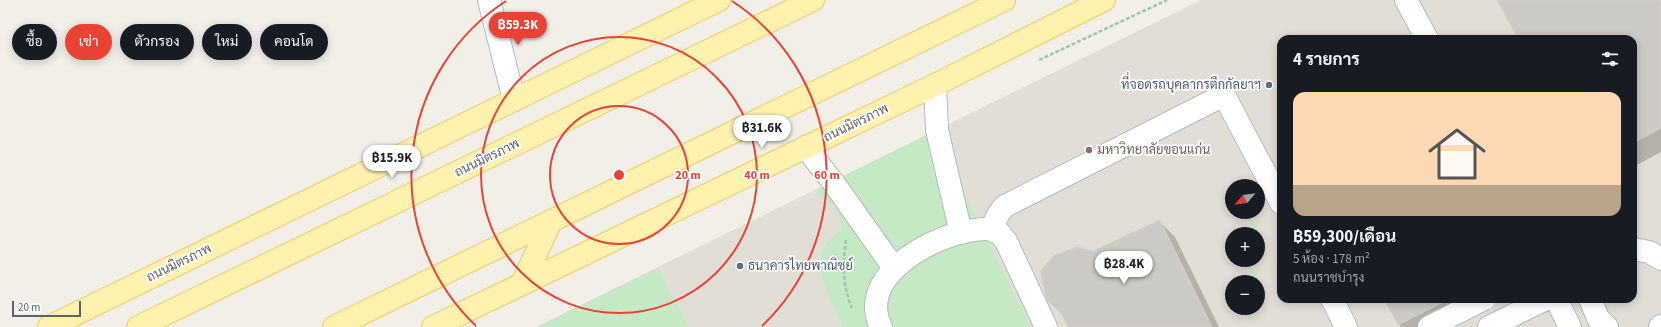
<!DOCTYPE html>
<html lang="th">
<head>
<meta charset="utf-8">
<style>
  :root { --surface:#171b24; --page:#242831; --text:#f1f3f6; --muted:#9ea1a6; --line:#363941; --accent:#ea4335 }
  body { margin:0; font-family:"Source Sans 3",Sarabun,sans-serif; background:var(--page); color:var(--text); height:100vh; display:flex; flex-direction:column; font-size:15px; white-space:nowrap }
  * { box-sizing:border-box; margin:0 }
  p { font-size:13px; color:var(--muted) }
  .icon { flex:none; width:22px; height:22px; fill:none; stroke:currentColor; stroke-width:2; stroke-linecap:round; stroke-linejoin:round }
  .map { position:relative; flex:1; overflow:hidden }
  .panel { position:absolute; left:1277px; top:35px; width:360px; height:268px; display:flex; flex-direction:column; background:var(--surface); border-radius:12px; box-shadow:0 2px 10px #0003 }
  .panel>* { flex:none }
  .banner { position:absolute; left:12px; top:24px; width:380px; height:36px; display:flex; gap:8px }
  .needle { width:26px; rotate:241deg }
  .tools { position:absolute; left:1225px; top:179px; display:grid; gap:8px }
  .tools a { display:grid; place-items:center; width:40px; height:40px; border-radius:50%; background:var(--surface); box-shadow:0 2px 10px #0003; font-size:20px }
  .scale { position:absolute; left:12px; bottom:10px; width:69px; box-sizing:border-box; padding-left:4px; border:2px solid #5f6368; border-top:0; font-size:11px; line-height:14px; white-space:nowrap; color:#5f6368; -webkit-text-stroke:3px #fff; paint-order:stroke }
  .price { position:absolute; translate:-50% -34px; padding:0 9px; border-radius:14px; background:#fff; color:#222; font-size:13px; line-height:26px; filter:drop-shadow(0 1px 2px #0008) }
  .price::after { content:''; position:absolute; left:50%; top:24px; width:12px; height:9px; margin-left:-6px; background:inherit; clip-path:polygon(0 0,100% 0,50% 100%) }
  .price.current { background:var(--accent); color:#fff }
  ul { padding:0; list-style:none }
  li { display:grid; align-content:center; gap:8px; height:212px; padding:0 16px }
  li+li { border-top:1px solid var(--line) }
  li span { display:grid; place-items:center; height:124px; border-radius:12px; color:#555 }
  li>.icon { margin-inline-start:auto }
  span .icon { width:72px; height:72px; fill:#fffc; stroke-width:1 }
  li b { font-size:17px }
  h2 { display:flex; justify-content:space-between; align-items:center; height:48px; padding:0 16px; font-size:17px }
  .chip { padding:0 14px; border-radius:18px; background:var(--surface); box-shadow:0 2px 10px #0003; font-size:14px; line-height:36px }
  .chip.current { background:var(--accent); color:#fff }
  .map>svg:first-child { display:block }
  .education { fill:#e1ded6; fill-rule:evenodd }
  .green { fill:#c5e8c5 }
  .shadow { fill:#0003 }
  .building { fill:#cccac5; stroke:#d6d1c6 }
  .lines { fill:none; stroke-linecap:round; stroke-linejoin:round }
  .minor-casing { stroke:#b5b8bc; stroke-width:24 }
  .major-casing { stroke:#f2c960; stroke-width:24 }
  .path { stroke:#9cc7a9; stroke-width:2.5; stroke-dasharray:4 2; stroke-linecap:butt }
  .minor { stroke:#fff; stroke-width:22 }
  .major { stroke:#fff2af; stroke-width:22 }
  .minor-bridge-casing { stroke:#b5b8bc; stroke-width:24; stroke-linecap:butt }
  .minor-bridge { stroke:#fff; stroke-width:22 }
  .ring { fill:none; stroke:#ea4335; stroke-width:2 }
  .service-dot { fill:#5c6f8a; stroke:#fff; stroke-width:1.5 }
  .education-dot { fill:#8d6e63; stroke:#fff; stroke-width:1.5 }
  .labels { text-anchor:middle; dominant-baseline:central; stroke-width:3.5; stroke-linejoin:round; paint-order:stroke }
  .service-label { font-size:13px; fill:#4e5e75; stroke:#fff; text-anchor:end }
  .street-label { font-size:13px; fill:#5f6368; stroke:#fff }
  .education-label { font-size:13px; fill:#785e54; stroke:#fff; text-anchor:start }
  .centre { fill:#ea4335; stroke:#fff; stroke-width:2 }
  .ring-label { font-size:12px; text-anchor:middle; font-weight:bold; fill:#ea4335; stroke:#fff; stroke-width:3.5; stroke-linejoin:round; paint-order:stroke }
</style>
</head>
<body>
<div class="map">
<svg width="1661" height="327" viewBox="0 0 1661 327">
  <rect width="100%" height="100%" fill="#f1efe8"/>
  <!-- education -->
  <path class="education" d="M1201,0H1661V327H536ZM1281,39H1633V299H1281ZM1232,186H1258V212H1232ZM1232,234H1258V260H1232ZM1232,282H1258V308H1232Z"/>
  <!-- green -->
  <path class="green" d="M934,131L1030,327H842V323C832,302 813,270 824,247C827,240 836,235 842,230C842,210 829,203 814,191Z
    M658,268L689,327H536Z"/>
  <!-- shadow -->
  <path class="shadow" d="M1498,0H1661V152L1633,167V39H1519Z
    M1159,221L1175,237L1219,327H1069L1064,317L1048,300L1093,252Z
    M1386,299H1482L1441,327H1401Z"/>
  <!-- building -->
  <path class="building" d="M1497,0H1661V128L1633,143V39H1518Z
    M1160,220L1212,327H1068L1061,313L1047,300L1040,271L1055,255L1077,247L1093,251Z
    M1384,299H1449L1398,325Z"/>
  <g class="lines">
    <defs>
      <path id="minor" d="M489,0L514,100
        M1406,0L1427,39
        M935,85L937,130L961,233
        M805,147L833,182L894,268
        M993,231C995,220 997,214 1005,206L1224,95L1281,203
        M1633,249L1649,252L1661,259
        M1332,299L1346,327
        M1556,299L1570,327
        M1590,299L1598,318L1607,327
        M881,327C857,278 926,240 964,232C974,230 988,226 998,232C1001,234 1003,238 1006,241L1046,327
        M1489,327L1546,299
        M1660,327L1661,326"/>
      <path id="major" d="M522,284L551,221
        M49,327L719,0
        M138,327L813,0
        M334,327L1004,0
        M433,327L935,85L1104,0"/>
    </defs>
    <!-- minor casing -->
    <use href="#minor" class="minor-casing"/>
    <!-- major casing -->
    <use href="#major" class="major-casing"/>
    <!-- path -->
    <path class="path" d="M1039,60L1167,0
      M846,240C843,265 842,285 852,308"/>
    <!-- minor -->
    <use href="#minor" class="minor"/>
    <!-- major -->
    <use href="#major" class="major"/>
    <defs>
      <path id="minor-bridge" d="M1429,327L1484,299"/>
    </defs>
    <!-- minor-bridge casing -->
    <use href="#minor-bridge" class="minor-bridge-casing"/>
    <!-- minor-bridge -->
    <use href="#minor-bridge" class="minor-bridge"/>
  </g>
  <!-- distance rings -->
  <g class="ring">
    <circle cx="619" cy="175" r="69"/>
    <circle cx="619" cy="175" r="138"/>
    <path d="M476 326A208 208 0 0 1 506 1M732 1A208 208 0 0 1 762 326"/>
  </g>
  <!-- markers -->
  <g class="service-dot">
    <circle cx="1269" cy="85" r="4"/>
    <circle cx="740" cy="266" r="4"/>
  </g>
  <circle class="education-dot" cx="1089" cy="150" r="4"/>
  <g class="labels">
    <!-- service labels -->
    <g class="service-label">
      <text x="1261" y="85">ที่จอดรถบุคลากรตึกกัลยาฯ</text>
      <text x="748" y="266" text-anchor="start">ธนาคารไทยพาณิชย์</text>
    </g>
    <!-- street labels -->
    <g class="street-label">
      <text transform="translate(856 123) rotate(-26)">ถนนมิตรภาพ</text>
      <text transform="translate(487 158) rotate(-26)">ถนนมิตรภาพ</text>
      <text transform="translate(179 263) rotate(-26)">ถนนมิตรภาพ</text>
    </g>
    <!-- education labels -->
    <g class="education-label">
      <text x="1097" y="150">มหาวิทยาลัยขอนแก่น</text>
    </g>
  </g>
  <circle cx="619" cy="175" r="6" class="centre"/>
  <g class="ring-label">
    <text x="688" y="179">20 m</text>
    <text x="757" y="179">40 m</text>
    <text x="827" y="179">60 m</text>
  </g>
</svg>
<div class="tools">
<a><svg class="needle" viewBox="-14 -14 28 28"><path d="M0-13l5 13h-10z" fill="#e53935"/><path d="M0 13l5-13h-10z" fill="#9ea1a6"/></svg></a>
<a>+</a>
<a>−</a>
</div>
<div class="scale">20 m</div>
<b class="price current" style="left:518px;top:46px">฿59.3K</b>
<b class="price" style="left:762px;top:149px">฿31.6K</b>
<b class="price" style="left:392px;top:179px">฿15.9K</b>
<b class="price" style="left:1124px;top:285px">฿28.4K</b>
<div class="banner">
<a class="chip">ซื้อ</a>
<a class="chip current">เช่า</a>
<a class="chip">ตัวกรอง</a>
<a class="chip">ใหม่</a>
<a class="chip">คอนโด</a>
</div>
<section class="panel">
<h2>4 รายการ<svg class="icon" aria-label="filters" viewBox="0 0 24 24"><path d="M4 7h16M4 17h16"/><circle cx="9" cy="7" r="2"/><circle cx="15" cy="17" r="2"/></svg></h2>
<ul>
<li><span style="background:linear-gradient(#ffd9b3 75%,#b9a48a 0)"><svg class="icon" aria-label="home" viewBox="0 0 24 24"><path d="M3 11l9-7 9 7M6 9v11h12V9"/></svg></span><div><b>฿59,300/เดือน</b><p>5 ห้อง · 178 m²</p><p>ถนนราชบำรุง</p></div></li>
</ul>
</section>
</div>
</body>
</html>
